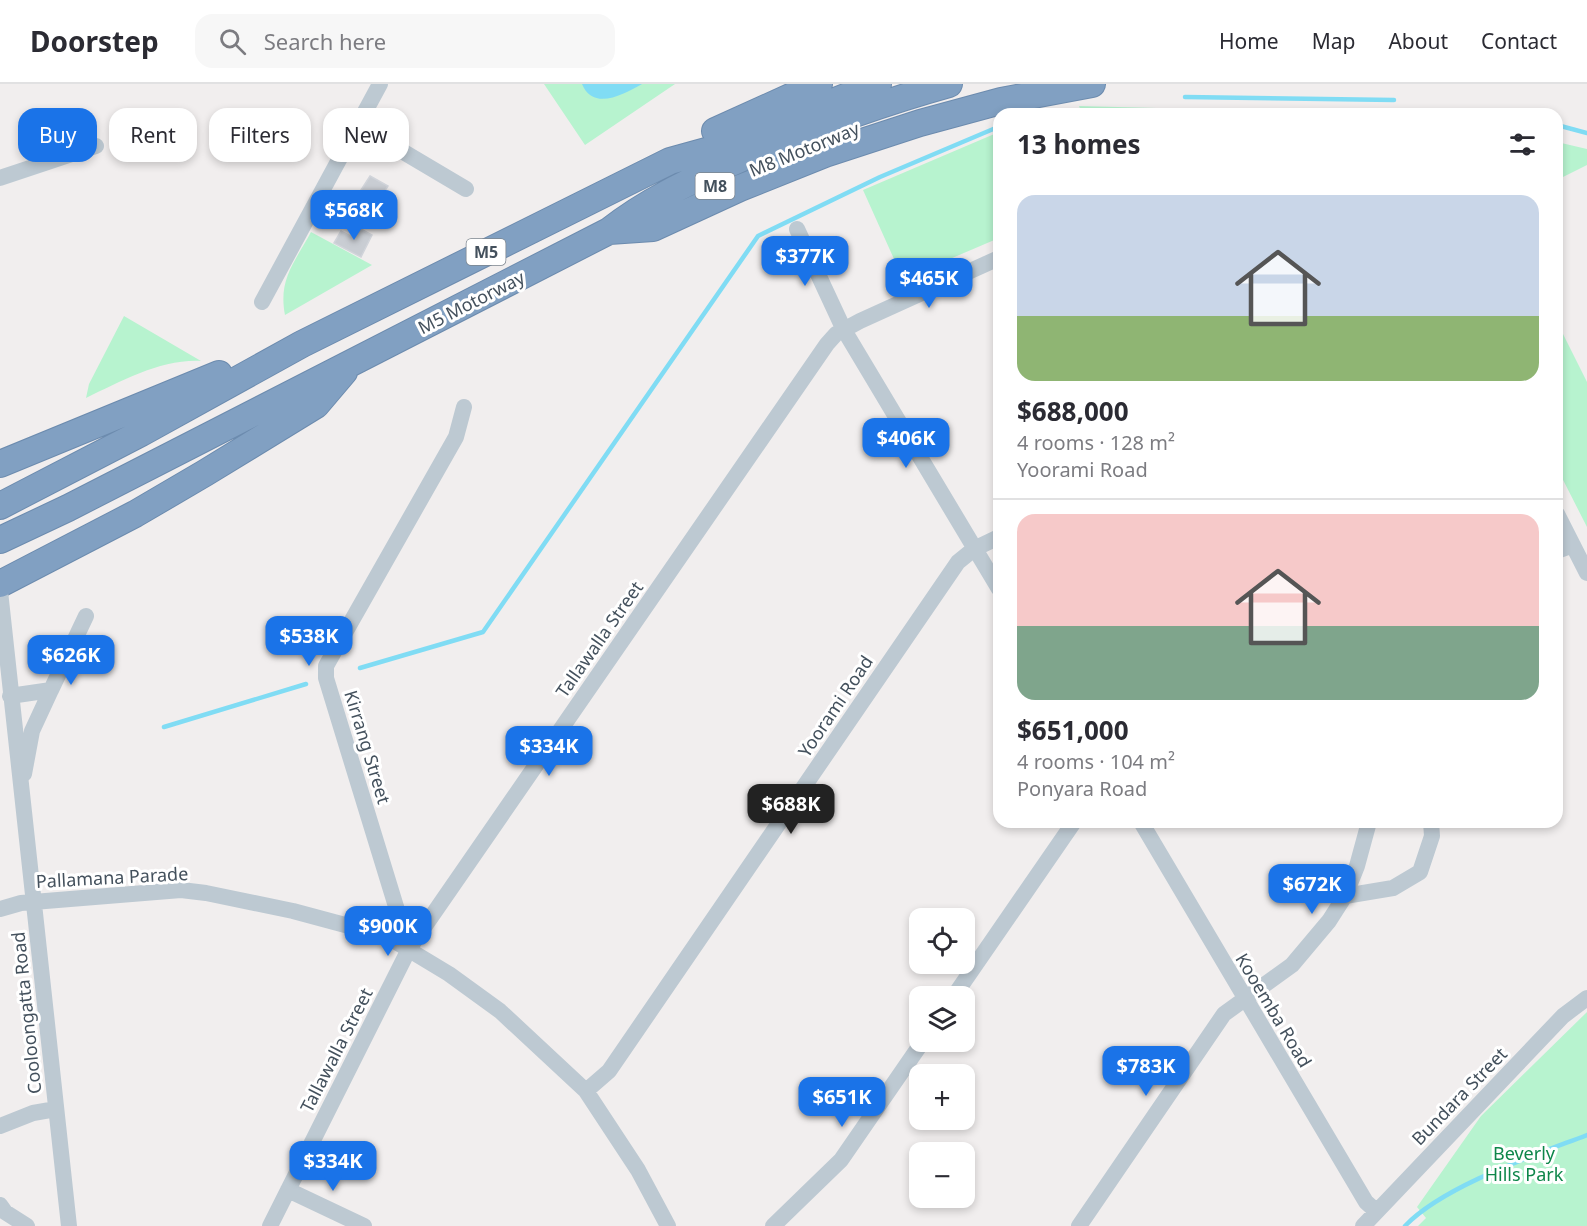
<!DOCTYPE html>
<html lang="en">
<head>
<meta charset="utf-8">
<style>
  :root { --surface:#fff; --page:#f7f7f7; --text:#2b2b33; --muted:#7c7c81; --line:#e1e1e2; --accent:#1a73e8 }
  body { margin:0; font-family:"Noto Sans",sans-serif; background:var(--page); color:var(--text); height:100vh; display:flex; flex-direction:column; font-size:22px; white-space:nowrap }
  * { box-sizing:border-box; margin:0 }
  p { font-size:20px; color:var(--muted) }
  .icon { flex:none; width:33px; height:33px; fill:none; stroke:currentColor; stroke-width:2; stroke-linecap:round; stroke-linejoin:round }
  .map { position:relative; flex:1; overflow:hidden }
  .panel { position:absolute; left:993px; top:24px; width:570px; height:720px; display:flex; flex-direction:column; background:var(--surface); border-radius:18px; box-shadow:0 3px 9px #0003 }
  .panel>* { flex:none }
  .guide { position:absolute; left:18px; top:24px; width:570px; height:54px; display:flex; gap:12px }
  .controls { position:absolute; left:909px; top:824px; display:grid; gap:12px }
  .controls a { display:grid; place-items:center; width:66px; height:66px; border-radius:12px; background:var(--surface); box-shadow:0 3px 9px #0003; font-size:30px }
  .price { position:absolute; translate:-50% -51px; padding:0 14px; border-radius:12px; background:var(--accent); color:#fff; font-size:20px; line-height:39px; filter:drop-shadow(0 2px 3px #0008) }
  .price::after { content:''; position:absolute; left:50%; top:36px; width:18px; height:14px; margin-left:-9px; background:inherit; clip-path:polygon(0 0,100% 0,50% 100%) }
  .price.selected { background:#222; color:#fff }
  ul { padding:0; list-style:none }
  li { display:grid; align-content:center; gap:12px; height:318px; padding:0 24px }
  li+li { border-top:2px solid var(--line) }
  li span { display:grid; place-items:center; height:186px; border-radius:18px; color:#555 }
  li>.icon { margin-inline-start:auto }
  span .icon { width:108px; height:108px; fill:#fffc; stroke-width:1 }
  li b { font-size:26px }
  h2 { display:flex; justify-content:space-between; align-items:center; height:72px; padding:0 24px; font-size:26px }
  .tag { padding:0 21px; border-radius:18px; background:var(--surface); box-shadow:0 3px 9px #0003; font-size:21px; line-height:54px }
  .tag.selected { background:var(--accent); color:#fff }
  header { display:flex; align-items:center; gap:36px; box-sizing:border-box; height:84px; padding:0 30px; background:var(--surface); border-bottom:2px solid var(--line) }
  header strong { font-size:28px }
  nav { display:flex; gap:33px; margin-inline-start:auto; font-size:21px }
  .search { width:420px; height:54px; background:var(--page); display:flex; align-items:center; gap:15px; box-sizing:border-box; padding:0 21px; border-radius:18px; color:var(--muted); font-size:22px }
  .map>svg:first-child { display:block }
  .green { fill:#b7f3cf }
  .water { fill:#80dcf4 }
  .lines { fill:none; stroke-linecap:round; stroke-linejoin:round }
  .stream { stroke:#80dcf4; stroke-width:4.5 }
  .building { fill:#c9cdd3; stroke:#d1d4da; stroke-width:1.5 }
  .highway-casing { stroke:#6c8bae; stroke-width:28 }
  .minor { stroke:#bdc9d2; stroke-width:16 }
  .highway { stroke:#81a0c2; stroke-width:26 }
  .labels { text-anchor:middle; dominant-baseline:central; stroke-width:6; stroke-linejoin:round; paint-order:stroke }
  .shield { fill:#fff; stroke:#7c858e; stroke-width:1.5 }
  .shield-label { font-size:16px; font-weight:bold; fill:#44515d }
  .street-label { font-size:18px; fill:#44515d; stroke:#fff }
  .park-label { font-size:18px; fill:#0e864a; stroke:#fff }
</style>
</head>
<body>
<header>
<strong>Doorstep</strong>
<div class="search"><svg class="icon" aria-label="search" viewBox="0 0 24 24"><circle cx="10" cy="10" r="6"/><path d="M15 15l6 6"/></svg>Search here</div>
<nav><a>Home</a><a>Map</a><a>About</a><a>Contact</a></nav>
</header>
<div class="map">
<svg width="1587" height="1142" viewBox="0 0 1587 1142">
  <rect width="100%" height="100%" fill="#f1eeee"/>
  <!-- green -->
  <path class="green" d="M544,0H675L585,61Z
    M1079,22L1389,30H1082Z
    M999,48V154L903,195L863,106Z
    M1557,58L1587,65V81L1557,96Z
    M311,148L372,181L285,231C278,195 295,178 311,148Z
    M124,232L201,277C161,275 122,297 86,314L89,300Z
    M1557,238L1587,298V443L1557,384Z
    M1587,928V1142H1418L1426,1134L1417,1123L1481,1032Z"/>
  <!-- water -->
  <path class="water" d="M582,0H642C623,11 593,27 582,0Z"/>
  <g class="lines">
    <!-- stream -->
    <path class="stream" d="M1185,13L1394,16
      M1557,41L1587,49
      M360,584L483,548L758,152L880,93L998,43
      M164,643L306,600
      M1405,1142C1443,1102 1535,1071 1587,1051"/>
  </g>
  <!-- building -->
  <path class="building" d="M370,92L388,102L370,130L352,120Z
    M357,143L372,151L361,173L334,159L341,147L352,153Z"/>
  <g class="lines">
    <defs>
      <path id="highway" d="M715,47L819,0
        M609,147L653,144L740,104L825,70L920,39L1001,17L1092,0
        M0,380L219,290
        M0,422L141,349L302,260L670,77L717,64L878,0
        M0,456L68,424L609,147C647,117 688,98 733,78C804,47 874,21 949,0
        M0,500L135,430L205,389L316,321L344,288"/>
    </defs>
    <!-- highway casing -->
    <use href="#highway" class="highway-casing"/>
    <!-- minor -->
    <path class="minor" d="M358,41L466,105
      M0,94L96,62
      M797,145L844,246L999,505
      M262,218L380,0
      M1557,430L1587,489
      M1557,467L1573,461
      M0,507L69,1142
      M10,612L51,606L86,532
      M24,690L32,647L51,606
      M1141,738L1366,1118L1376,1127
      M1345,812L1393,804L1420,788L1432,752L1431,738
      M0,825L21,819L181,806L206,809L293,827L386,852L449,890L500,927L586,1007L638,1086L668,1142
      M409,865L326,594V582L456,353L464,323
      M954,912L1074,738
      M586,1007L609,987L958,478L974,465L999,453
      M0,1042L33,1029L56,1025
      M288,1106L364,1142
      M0,1121L5,1128L27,1142
      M270,1142L409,865L827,260L836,250L860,237L999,174
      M773,1142L841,1076L923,957
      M1079,1142L1224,930L1292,881L1329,837L1345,812L1357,782L1369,738
      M1363,1142L1563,932L1587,914"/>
    <!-- highway -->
    <use href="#highway" class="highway"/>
  </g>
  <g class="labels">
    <!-- shield labels -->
    <g class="shield">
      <rect x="695.5" y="89" width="39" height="26" rx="4.5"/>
      <rect x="466.5" y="155" width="39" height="26" rx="4.5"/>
    </g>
    <g class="shield-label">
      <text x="715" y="102">M8</text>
      <text x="486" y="168">M5</text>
    </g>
    <!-- street labels -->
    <g class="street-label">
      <text transform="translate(804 65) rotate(-22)">M8 Motorway</text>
      <text transform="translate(471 218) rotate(-27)">M5 Motorway</text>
      <text transform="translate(599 555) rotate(-55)">Tallawalla Street</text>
      <text transform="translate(835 622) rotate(-56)">Yoorami Road</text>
      <text transform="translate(368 663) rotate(73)">Kirrang Street</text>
      <text transform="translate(112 793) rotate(-3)">Pallamana Parade</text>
      <text transform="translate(1274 926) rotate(59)">Kooemba Road</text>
      <text transform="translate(26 929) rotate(-96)">Cooloongatta Road</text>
      <text transform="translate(336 966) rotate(-63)">Tallawalla Street</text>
      <text transform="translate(1459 1012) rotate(-46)">Bundara Street</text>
    </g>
    <!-- park labels -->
    <g class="park-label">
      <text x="1524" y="1069">Beverly<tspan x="1524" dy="21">Hills Park</tspan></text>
    </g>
  </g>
</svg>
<div class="controls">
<a><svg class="icon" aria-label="locate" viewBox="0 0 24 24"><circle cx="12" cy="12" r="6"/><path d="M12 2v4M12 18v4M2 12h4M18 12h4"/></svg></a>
<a><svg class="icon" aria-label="layers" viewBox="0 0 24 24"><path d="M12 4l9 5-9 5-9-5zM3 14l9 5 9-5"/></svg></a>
<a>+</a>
<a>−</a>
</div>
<b class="price" style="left:354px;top:157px">$568K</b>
<b class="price" style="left:805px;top:203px">$377K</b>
<b class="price" style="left:929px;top:225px">$465K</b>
<b class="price" style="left:906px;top:385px">$406K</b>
<b class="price" style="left:309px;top:583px">$538K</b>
<b class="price" style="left:71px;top:602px">$626K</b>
<b class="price" style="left:549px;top:693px">$334K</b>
<b class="price selected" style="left:791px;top:751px">$688K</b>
<b class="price" style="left:1312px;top:831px">$672K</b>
<b class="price" style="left:388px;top:873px">$900K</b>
<b class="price" style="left:1146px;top:1013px">$783K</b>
<b class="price" style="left:842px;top:1044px">$651K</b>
<b class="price" style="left:333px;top:1108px">$334K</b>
<div class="guide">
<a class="tag selected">Buy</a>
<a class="tag">Rent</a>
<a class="tag">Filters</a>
<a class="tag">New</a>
</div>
<section class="panel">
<h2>13 homes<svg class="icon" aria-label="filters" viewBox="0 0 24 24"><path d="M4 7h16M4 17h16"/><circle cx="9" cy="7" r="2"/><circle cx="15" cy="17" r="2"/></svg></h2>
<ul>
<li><span style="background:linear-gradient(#c9d6e8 65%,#8fb573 0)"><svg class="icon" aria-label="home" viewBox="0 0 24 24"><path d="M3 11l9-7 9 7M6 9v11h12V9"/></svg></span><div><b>$688,000</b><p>4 rooms · 128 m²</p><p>Yoorami Road</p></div></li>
<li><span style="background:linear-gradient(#f6c9c9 60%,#7fa58c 0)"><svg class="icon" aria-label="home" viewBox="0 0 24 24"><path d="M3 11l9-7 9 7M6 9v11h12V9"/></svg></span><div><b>$651,000</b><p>4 rooms · 104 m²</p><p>Ponyara Road</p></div></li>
</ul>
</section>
</div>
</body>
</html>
